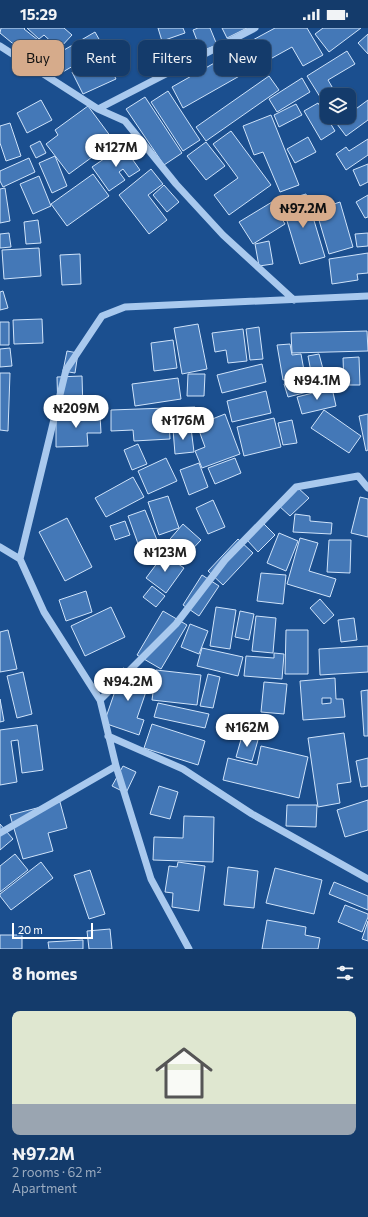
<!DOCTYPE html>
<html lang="en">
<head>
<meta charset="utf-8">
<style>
  :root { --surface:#143b6b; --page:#214673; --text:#f1f3f6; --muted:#9dadc1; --line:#33557e; --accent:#d6ab8b }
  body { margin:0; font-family:Commissioner,sans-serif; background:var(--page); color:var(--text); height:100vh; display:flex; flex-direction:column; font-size:15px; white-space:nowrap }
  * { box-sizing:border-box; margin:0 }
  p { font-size:13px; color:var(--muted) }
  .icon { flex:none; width:22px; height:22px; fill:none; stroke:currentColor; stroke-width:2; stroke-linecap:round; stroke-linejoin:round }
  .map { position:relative; height:921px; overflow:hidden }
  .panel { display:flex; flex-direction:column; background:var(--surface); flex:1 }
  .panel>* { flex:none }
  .top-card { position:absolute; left:12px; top:12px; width:344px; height:36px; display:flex; gap:8px }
  .controls { position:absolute; left:320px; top:60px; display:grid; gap:8px }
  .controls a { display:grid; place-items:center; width:36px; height:36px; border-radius:8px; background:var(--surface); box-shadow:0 1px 3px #0004,0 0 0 1px var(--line); font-size:20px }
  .scale { position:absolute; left:12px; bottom:10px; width:81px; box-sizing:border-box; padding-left:4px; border:2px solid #fff; border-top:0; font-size:11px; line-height:14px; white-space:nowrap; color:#fff; -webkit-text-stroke:3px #1b4f8f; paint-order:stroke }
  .price { position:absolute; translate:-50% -34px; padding:0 9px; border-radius:14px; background:#fff; color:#222; font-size:13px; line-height:26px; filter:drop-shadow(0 1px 2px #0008) }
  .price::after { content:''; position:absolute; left:50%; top:24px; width:12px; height:9px; margin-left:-6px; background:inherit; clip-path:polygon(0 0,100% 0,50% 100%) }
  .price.selected { background:var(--accent); color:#111 }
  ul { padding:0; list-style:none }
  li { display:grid; align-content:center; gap:8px; height:212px; padding:0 12px }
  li+li { border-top:1px solid var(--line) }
  li span { display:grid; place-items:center; height:124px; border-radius:8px; color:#555 }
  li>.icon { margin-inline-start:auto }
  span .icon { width:72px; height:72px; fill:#fffc; stroke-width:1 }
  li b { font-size:17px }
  h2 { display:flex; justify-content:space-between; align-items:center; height:48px; padding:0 12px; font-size:17px }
  .chip { padding:0 14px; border-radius:8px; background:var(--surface); box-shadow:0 1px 3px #0004,0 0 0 1px var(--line); font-size:14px; line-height:36px }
  .chip.selected { background:var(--accent); color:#111 }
  .status { display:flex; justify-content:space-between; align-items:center; height:28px; padding:0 20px; background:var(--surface); direction:ltr }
  .status svg { height:11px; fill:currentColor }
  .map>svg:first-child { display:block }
  .building { fill:#4478b7; stroke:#cfe3fa; fill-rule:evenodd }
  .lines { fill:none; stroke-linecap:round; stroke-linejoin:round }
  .minor { stroke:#a9c9ee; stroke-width:7 }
</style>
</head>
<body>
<div class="status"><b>15:29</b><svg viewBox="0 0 49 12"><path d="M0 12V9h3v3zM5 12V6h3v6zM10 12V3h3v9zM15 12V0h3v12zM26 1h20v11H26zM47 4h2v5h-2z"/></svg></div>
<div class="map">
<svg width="368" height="921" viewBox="0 0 368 921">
  <rect width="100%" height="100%" fill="#1b4f8f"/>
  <!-- building -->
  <path class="building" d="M1,0H25L24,1L52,23L40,38L0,5Z
    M27,0H64L72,7L59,21L44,7L39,11Z
    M158,0H183L185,5L162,13Z
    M198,0H210L217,17L201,23L193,2Z
    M222,0H247L227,10Z
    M275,0H307L323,27L303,38L292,19L263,35L251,13Z
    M323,0H361L329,24L315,6Z
    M95,4L104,20L61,45L52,29Z
    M368,6V26L358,15Z
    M248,20L260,39L247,47L235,28Z
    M347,23L355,36L328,52L335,64L330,67H327V69L322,72L307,48Z
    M232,25L243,46L183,80L172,59Z
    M105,29L116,51L83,66L72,44Z
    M269,48L279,62L206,113L196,99Z
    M302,50L310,64L277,84L269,71Z
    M168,63L200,112L183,123L151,74Z
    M145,69L182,125L164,137L126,81Z
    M41,72L52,92L27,105L17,85Z
    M368,72V92L346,108L337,96L345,89H349V86Z
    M318,75L335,103L321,112L304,83Z
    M296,76L302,87L279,99L274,87Z
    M88,78L114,113L69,146L46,116L58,107L55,102Z
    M271,87L299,157L280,164L263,124L254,127L243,98Z
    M10,95L21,128L6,133L0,115V98Z
    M231,103L271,157L229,187L214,167L238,150L213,116Z
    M308,109L316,124L295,135L287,121Z
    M368,111V127L346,142L336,126L346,119L349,123Z
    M40,113L46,125L36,130L30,118Z
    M206,114L225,138L206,152L187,128Z
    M123,118L140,142L129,149L123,141L119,144L125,152L109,163L92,139Z
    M55,128L67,158L52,165L39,135Z
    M29,130L35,144L3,159L0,153V143Z
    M368,136V154L360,158L353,142Z
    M151,141L163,156L148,167L167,192L149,206L119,167Z
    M93,146L109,168L67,198L51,176Z
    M39,148L51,178L33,186L20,156Z
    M164,157L179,174L167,184L153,167Z
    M5,160L10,193L0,195V161Z
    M306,166L325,229L300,236L281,173Z
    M368,167V189L365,190L356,174Z
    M272,174L285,196L253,216L239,194Z
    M340,174L353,219L329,226L316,182Z
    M38,192L41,215L26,216L24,194Z
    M9,205L11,219L0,220V206Z
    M368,205V218L357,219L355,206Z
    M269,213L273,236L259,238L255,216Z
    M39,220L41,248L4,251L2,222Z
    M368,225V245L357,246L358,252L332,256L329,231Z
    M80,226L81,256L62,257L60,227Z
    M3,263L8,280L0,282V264Z
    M42,291L43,315L14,316L13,292Z
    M0,294H9V317H0Z
    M198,296L207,341L182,346L174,300Z
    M259,299L263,331L250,332L246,301Z
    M243,301L247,333L228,335L226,322L215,324L212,305Z
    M367,303L368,323L292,325L291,305Z
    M173,312L177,340L154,343L151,315Z
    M290,316L292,327L301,326L305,348L283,352L277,317Z
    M10,320L12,338L0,339V321Z
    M67,323L78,325L75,345L63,343Z
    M319,326L323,341L311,344L308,328Z
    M359,329L360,357H344L343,330Z
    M262,336L266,354L222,365L217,347Z
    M0,345H10L8,403L0,402Z
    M188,346H205L204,368H187Z
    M82,348L83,383L58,384L57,349Z
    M178,350L181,371L135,378L132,356Z
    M303,351L307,364L288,369L284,356Z
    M332,360L336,378L302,386L297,369Z
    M266,363L271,385L232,394L227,373Z
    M195,379V393L169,394L170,411L134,413L133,402L111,403V382Z
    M324,382L361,408L349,425L311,400Z
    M100,386L101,405H87L88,418L56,419V388Z
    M225,386L240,426L202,440L195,423L205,419L197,397Z
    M368,386V422L366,423L359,388Z
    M274,390L281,419L244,428L237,399Z
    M292,392L297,415L283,417L278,395Z
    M191,400L194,424L175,426L173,401Z
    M138,416L147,436L132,442L124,422Z
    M166,430L177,453L148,466L138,443Z
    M235,430L241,445L215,456L208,440Z
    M199,435L208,459L189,467L180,442Z
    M133,449L144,469L106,489L95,470Z
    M297,459L309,470L290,488L278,477Z
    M168,468L179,500L159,507L148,474Z
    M360,469L368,471V509L351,505Z
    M213,472L225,499L208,506L196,480Z
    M145,482L159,517L141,524L128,488Z
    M295,486L310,488V493L332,495L331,506L293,504Z
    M67,490L92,539L65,553L39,504Z
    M125,493L130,507L115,512L110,498Z
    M183,496L201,512L181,533L164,518Z
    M264,496L275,507L258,524L247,512Z
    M279,505L298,513L286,543L267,535Z
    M300,510L318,515L309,543L336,551L330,569L287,556Z
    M238,511L253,525L223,557L208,543Z
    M329,512H351L350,545L327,544Z
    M164,526L184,540L166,565L146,550Z
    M261,545L286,547L283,576L257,573Z
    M202,547L219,558L199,588L183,577Z
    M152,558L165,568L156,579L143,569Z
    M86,563L92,584L66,593L59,572Z
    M320,571L334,587L324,596L310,580Z
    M111,579L125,609L85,628L71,598Z
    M216,579L236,582L230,621L210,618Z
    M163,583L187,597L161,641L137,627Z
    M240,583L254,586L249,612L235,609Z
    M256,588L276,590L273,625L252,623Z
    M354,590L357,612L341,614L338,592Z
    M190,596L208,603L199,626L181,619Z
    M8,602L17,641L0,644V604Z
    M286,602H308V646H285Z
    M368,618V644L320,647L319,621Z
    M202,620L243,629L238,648L197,638Z
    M274,625L284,626L282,651L244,648L246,628L274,630Z
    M123,640L151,649L137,690L144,692L139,707L104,695Z
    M156,642L201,647L197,677L152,672Z
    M23,644L32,686L17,690L7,648Z
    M208,646L220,649L213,680L200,678Z
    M335,650L336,671H343L345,689L303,692L300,653ZM322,670H331V675L322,676Z
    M264,654L287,656L284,686L261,684Z
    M368,662V708H364L361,663Z
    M0,671L4,693L0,694Z
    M158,675L209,686L205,700L154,689Z
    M152,696L205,713L198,737L144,720Z
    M37,697L43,742L22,745L18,712L11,713L17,754L0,757V702Z
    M344,705L351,754L337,756L340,775L318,779L308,710Z
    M242,708L258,712L252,733L236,729Z
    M261,718L308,729L299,770L223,752L228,730L257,737Z
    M368,730V758L361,759L356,733Z
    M123,738L136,744L126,765L112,758Z
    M159,758L178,764L170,791L150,786Z
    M368,772V802L345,809L337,782Z
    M60,774L67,800L48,805L53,823L23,831L10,787Z
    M287,777H317L316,799L286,798Z
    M184,788L214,789L213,834L153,832L154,809L183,810Z
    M0,796L13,811L0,822Z
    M15,826L28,842L0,864V838Z
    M41,834L53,850L11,882L0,868V866Z
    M178,834L205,838L199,883L172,879L173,865L165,864L169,838L177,839Z
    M228,839L258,843L254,880L224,877Z
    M275,840L322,852L314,886L266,875Z
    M90,842L105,886L89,891L74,847Z
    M334,854L368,868V882L329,866Z
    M345,877L368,886V889L362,904L338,894Z
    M267,892L306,899L305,907L320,910L318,921H262Z
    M368,893V913L362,911Z
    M110,901L112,921H89L87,903Z
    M0,907H22V921H0Z
    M83,912V921H49L48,914Z"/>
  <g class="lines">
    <!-- minor -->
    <path class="minor" d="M0,18L98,81L125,93L176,156L223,207L294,272
      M98,81L255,0
      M0,519L20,531L44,584L100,672L116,738L151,851L189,921
      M20,531L66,342L102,288L125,279L368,268
      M100,672L176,596L225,532L296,459L358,448L368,460
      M108,708L183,741L252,786L368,851
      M0,805L116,738"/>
  </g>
</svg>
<div class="controls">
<a><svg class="icon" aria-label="layers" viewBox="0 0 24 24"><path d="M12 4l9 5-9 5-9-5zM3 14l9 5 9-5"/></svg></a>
</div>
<div class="scale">20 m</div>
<b class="price" style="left:116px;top:140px">₦127M</b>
<b class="price selected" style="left:303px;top:201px">₦97.2M</b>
<b class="price" style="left:317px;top:373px">₦94.1M</b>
<b class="price" style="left:76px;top:401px">₦209M</b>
<b class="price" style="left:183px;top:413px">₦176M</b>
<b class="price" style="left:165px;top:545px">₦123M</b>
<b class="price" style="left:128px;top:674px">₦94.2M</b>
<b class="price" style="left:247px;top:720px">₦162M</b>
<div class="top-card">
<a class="chip selected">Buy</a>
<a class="chip">Rent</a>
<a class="chip">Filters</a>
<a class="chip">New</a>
</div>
</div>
<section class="panel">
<h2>8 homes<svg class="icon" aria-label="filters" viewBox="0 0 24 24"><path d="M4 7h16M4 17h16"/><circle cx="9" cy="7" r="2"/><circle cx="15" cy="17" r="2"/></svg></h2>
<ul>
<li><span style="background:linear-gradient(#dfe7d0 75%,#9aa5b1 0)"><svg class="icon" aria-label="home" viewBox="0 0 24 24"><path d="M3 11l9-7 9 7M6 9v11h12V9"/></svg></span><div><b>₦97.2M</b><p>2 rooms · 62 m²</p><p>Apartment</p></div></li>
</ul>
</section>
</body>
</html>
